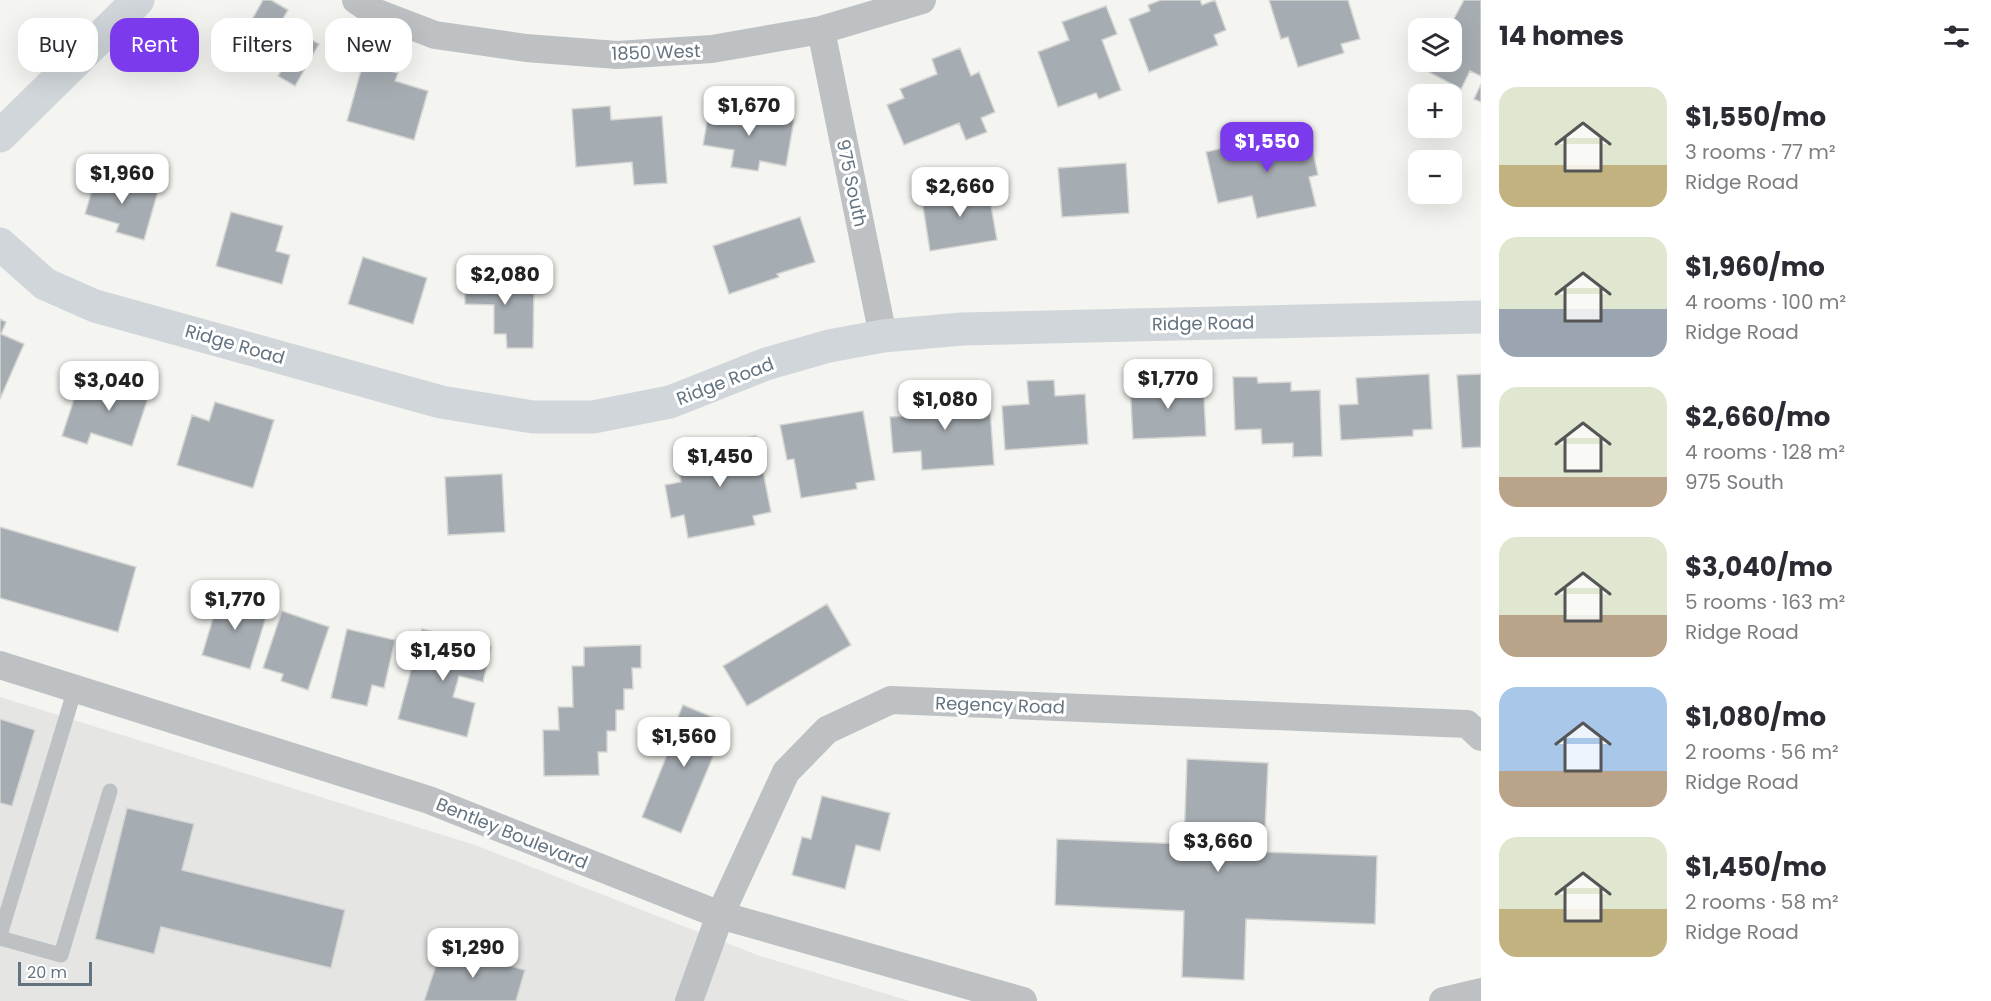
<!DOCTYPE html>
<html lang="en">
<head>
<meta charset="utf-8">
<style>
  :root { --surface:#fff; --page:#f2f2f3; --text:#2b2b33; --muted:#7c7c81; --accent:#7c3aed }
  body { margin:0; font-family:Poppins,sans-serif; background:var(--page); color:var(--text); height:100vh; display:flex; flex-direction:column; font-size:22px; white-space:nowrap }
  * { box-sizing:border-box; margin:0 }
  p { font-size:20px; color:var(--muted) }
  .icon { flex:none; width:33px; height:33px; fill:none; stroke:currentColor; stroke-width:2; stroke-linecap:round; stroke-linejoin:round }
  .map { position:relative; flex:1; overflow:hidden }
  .sheet { display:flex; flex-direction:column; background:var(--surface); width:510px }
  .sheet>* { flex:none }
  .banner { position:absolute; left:18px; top:18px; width:570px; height:54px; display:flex; gap:12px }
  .tools { position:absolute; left:1408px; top:18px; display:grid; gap:12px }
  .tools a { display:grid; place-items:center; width:54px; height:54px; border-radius:12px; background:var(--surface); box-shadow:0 6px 24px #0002; font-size:30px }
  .scale { position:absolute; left:18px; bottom:15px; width:74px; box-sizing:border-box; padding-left:6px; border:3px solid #647380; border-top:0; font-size:16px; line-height:21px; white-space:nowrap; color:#647380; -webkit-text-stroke:4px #fff; paint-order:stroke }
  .price { position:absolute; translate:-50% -51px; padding:0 14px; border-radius:12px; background:#fff; color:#222; font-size:20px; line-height:39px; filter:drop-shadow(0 2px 3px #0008) }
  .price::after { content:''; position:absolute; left:50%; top:36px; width:18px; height:14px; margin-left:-9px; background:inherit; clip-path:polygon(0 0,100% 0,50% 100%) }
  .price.active { background:var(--accent); color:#fff }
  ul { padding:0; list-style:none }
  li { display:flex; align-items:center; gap:18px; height:150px; padding:0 18px }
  li span { display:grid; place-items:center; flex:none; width:168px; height:120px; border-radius:18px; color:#555 }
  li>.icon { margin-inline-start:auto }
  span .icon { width:72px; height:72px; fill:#fffc; stroke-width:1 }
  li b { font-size:26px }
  h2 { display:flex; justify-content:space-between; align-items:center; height:72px; padding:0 18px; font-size:26px }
  .tag { padding:0 21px; border-radius:18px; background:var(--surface); box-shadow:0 6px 24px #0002; font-size:21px; line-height:54px }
  .tag.active { background:var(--accent); color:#fff }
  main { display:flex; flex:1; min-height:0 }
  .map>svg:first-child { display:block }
  .built { fill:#e5e6e4 }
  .building { fill:#a6adb2; stroke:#d5d5d3; stroke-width:1.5 }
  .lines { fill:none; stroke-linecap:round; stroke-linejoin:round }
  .lane { stroke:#bdc1c4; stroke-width:15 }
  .street { stroke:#bdc1c4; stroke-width:28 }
  .secondary { stroke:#d1d6da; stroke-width:33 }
  .labels { text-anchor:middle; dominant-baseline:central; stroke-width:6; stroke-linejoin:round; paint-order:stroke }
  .street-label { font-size:18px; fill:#647380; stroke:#fff }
</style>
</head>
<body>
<main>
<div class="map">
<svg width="1481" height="1001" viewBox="0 0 1481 1001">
  <rect width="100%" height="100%" fill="#f4f4f0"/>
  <!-- built -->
  <path class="built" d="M0,697L475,845L760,956L910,1001H0Z"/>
  <!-- building -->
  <path class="building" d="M263,0H271L288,10L281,22L319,44L295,86L278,76L283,68L239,43Z
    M1161,0H1200L1202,5L1215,0L1226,30L1214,35L1218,45L1149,72L1129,19L1150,11L1148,5Z
    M1269,0H1348L1360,39L1341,44L1344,53L1298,67L1288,37L1281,39Z
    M1464,0H1481V76L1470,71L1461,89L1427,71L1432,62H1452V28H1449Z
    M1106,6L1117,34L1102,40L1121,90L1099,99L1096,93L1058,107L1038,52L1069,40L1062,22Z
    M960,48L971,76L979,72L995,112L981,118L987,132L966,140L959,123L904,145L887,105L904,98L900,89L937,74L932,59Z
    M363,63L398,73L395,81L428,91L414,140L347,121Z
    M1481,84V102L1474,99Z
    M610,106L611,120L662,116L667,183L634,185L632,162L576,167L572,109Z
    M710,106L794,120L786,166L760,161L758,171L731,167L734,150L703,145Z
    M1308,129L1318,175L1309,177L1316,206L1257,218L1252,196L1218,203L1206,152Z
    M1126,163L1129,213L1062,217L1058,168Z
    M97,173L158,191L144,240L116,232L119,224L85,214Z
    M987,183L997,240L930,251L922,200L948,195L947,189Z
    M231,212L283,226L276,251L290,255L282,284L216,266Z
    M800,217L815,262L777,274L779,277L729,294L713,246Z
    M363,257L427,278L413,324L348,304Z
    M465,274L518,275V284H534L533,348H507L506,334H494V305L465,304Z
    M0,319L6,322L1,334L24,344L0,399Z
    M128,372L154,380L132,446L91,433L87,444L62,436L79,384L120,398Z
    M1429,374L1432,429L1413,430V436L1341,440L1339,405L1358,404L1356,378Z
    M1481,374V447L1462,448L1457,375Z
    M1233,377H1257L1258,383L1291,382V391L1320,390L1322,456L1293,457V443L1262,444L1261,429L1235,430Z
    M1054,380L1055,396L1085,394L1088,444L1005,450L1002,406L1029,404L1027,381Z
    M1203,381L1206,436L1133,439L1130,384Z
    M939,388L940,401L989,397L994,465L922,470L921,451L893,453L890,417L909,416L907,390Z
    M215,402L274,420L253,488L177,465L192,415L209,421Z
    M863,411L875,480L856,483L857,489L801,498L794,459L787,460L780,425Z
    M756,436L771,512L753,516L755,525L688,538L684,515L671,518L665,485L681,482L676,455L711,448V445Z
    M502,474L505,532L448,535L445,477Z
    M0,527L136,567L118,632L0,598Z
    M221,592L269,607L250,669L202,655Z
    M827,604L851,645L747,706L723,666Z
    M282,611L329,627L308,690L281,681L283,674L263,668Z
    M347,629L395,640L384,688L372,685L367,706L331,698Z
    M422,629L491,647L483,682L459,676L453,697L475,703L467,737L398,719Z
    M641,645V668H632L633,689H624V710H616V731H607V752H598L599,775L544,776L543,730H559L558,707H573L572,666H584V647Z
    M683,705L727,723L681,833L642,817L671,745L667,743Z
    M0,719L35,730L12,806L0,803Z
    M1187,759L1268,763L1264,852L1377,856L1375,924L1246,919L1244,980L1182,977L1184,911L1055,905L1057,839L1184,844Z
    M822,796L890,813L880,851L856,845L845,889L792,875L802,837L811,839Z
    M127,808L194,824L182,870L345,910L331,968L161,927L154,954L95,939Z
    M442,947L525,970L516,1001H424Z"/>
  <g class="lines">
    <!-- lane -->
    <path class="lane" d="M0,935L75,689
      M0,938L61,955L110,791"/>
    <!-- street -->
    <path class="street" d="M356,0L372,11L435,35L526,48L617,55L712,49L821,30L922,0
      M821,30L883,336
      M0,665L429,800L720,915L1023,1001
      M689,1001L720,915L786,772L827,730L891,700L1467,724L1481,737
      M1443,1001L1481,992"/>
    <!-- secondary -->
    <path class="secondary" d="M0,136L138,0
      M0,244L45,284L95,306L441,402L533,417H593L670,402L766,364L829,346L883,336L962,329L1481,317"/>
  </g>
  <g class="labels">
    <!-- street labels -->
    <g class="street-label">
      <text transform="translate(656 52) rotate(-2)">1850 West</text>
      <text transform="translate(852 183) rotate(78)">975 South</text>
      <text transform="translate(1203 323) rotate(-1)">Ridge Road</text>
      <text transform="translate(235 344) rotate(16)">Ridge Road</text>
      <text transform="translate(725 381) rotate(-21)">Ridge Road</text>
      <text transform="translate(1000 705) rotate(2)">Regency Road</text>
      <text transform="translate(512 833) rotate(22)">Bentley Boulevard</text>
    </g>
  </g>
</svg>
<div class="tools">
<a><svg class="icon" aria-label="layers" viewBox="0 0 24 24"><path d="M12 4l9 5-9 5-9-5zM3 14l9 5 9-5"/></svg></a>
<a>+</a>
<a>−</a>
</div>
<div class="scale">20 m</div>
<b class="price" style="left:749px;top:137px">$1,670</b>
<b class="price active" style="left:1267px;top:173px">$1,550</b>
<b class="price" style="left:122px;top:205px">$1,960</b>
<b class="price" style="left:960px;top:218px">$2,660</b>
<b class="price" style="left:505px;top:306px">$2,080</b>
<b class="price" style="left:1168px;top:410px">$1,770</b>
<b class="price" style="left:109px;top:412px">$3,040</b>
<b class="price" style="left:945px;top:431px">$1,080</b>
<b class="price" style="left:720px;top:488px">$1,450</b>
<b class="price" style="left:235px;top:631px">$1,770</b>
<b class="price" style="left:443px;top:682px">$1,450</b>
<b class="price" style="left:684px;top:768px">$1,560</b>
<b class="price" style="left:1218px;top:873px">$3,660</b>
<b class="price" style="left:473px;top:979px">$1,290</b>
<div class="banner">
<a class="tag">Buy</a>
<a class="tag active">Rent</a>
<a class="tag">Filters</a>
<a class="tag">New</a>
</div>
</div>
<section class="sheet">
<h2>14 homes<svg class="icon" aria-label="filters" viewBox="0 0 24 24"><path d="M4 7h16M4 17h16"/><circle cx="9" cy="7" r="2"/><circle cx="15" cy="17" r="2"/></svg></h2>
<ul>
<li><span style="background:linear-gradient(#dfe7d0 65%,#c2b280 0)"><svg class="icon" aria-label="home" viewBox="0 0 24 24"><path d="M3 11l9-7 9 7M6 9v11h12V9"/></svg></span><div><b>$1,550/mo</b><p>3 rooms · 77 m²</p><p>Ridge Road</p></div></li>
<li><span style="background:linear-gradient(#dfe7d0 60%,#9aa5b1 0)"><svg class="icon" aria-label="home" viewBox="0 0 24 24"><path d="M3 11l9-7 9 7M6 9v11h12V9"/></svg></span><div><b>$1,960/mo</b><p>4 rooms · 100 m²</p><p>Ridge Road</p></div></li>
<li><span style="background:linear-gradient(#dfe7d0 75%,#b9a48a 0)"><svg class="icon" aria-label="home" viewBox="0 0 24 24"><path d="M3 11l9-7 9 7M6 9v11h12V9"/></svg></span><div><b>$2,660/mo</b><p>4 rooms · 128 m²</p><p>975 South</p></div></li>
<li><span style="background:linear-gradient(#dfe7d0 65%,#b9a48a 0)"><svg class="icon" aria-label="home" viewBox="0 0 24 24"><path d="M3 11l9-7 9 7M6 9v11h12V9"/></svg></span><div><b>$3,040/mo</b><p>5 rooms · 163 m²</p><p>Ridge Road</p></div></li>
<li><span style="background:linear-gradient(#a9c7e8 70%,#b9a48a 0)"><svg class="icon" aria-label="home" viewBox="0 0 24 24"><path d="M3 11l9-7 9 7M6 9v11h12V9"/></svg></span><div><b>$1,080/mo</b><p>2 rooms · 56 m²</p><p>Ridge Road</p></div></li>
<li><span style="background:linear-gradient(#dfe7d0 60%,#c2b280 0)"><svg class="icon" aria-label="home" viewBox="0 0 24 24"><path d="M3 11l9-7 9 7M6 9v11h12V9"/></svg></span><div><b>$1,450/mo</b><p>2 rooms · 58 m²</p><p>Ridge Road</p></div></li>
</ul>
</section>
</main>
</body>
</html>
